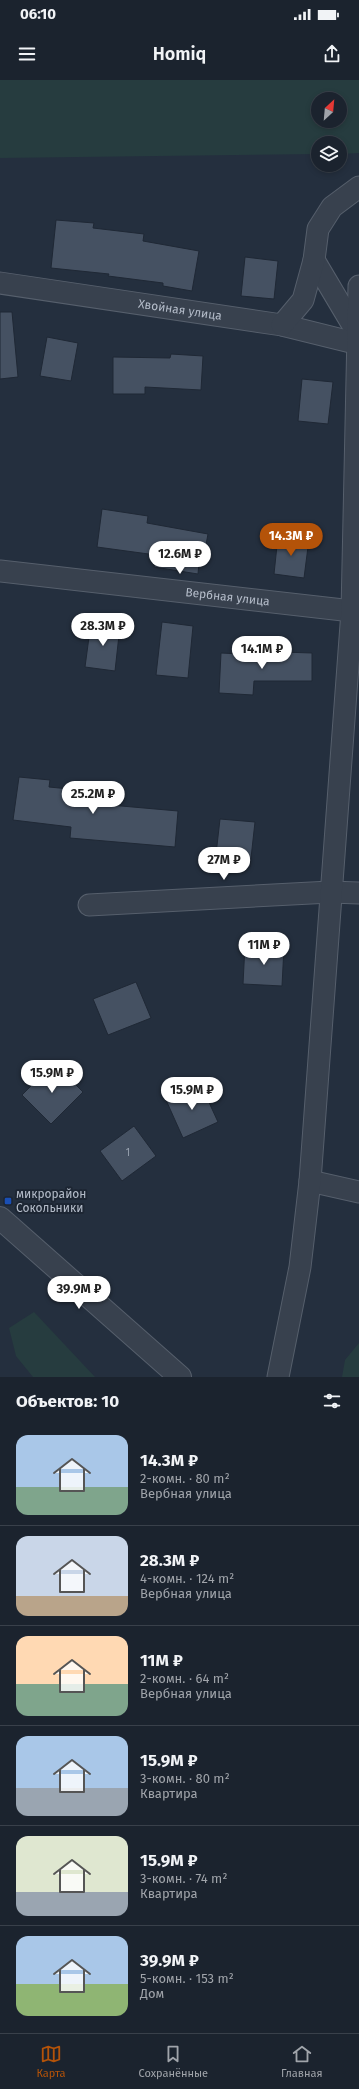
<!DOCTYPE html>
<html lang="ru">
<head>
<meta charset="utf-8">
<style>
  :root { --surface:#1b232e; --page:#242b36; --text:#f1f3f6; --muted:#a0a4aa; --line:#39404a; --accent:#b45309 }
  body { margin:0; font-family:"Fira Sans",sans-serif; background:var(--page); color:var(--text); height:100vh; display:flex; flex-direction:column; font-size:15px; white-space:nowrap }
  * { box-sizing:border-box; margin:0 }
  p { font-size:13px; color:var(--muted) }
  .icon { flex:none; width:22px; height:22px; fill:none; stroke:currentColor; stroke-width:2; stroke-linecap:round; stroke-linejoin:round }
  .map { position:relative; height:1297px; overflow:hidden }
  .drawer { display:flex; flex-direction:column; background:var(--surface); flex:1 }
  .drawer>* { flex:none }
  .needle { width:26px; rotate:26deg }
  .controls { position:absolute; left:311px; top:12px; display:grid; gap:8px }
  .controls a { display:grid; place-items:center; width:36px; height:36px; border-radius:50%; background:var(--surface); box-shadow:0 2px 6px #0003,0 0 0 1px var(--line); font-size:20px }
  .price { position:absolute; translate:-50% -34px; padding:0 9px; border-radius:14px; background:#fff; color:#222; font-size:13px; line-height:26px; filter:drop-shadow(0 1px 2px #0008) }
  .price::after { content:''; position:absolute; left:50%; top:24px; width:12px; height:9px; margin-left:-6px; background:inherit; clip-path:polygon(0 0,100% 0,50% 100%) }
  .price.current { background:var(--accent); color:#fff }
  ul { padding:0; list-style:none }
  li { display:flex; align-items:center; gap:12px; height:100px; padding:0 16px }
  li+li { border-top:1px solid var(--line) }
  li span { display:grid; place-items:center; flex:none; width:112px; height:80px; border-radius:12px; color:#555 }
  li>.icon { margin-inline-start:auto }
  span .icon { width:48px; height:48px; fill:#fffc; stroke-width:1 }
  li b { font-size:17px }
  h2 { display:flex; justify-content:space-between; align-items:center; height:48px; padding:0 16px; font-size:17px }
  .status { display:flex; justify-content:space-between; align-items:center; height:28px; padding:0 20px; background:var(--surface); direction:ltr }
  .status svg { height:11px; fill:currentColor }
  header { display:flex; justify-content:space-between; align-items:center; height:52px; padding:0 16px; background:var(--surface); font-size:18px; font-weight:600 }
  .dock { display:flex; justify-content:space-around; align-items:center; height:56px; border-top:1px solid var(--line); background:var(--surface); font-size:11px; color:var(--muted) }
  .dock a { display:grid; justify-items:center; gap:2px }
  .dock .current { color:var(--accent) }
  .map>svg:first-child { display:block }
  .green { fill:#263c3f; fill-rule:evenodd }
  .building { fill:#455162; stroke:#1f2835 }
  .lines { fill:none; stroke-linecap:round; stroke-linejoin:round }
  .minor-casing { stroke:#565f6c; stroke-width:23 }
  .tertiary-casing { stroke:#565f6c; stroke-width:24 }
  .minor { stroke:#38414e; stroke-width:21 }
  .tertiary { stroke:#38414e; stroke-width:22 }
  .transit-dot { fill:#1a4fb4; stroke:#1d2633; stroke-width:1.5 }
  .labels { text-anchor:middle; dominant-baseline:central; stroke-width:4; stroke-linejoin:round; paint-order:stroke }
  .number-label { font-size:10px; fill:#98a1af }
  .street-label { font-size:12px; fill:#b4bcc9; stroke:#1d2633 }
  .poi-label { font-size:12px; fill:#b4bcc9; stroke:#1d2633; text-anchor:start }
</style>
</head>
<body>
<div class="status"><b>06:10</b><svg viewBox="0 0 49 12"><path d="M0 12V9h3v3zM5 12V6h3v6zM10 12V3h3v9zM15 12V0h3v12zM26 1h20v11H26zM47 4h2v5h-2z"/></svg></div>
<header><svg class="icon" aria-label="menu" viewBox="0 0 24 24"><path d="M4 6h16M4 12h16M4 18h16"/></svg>Homiq<svg class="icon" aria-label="share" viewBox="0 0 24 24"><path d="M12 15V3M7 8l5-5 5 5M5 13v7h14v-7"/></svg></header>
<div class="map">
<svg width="359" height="1297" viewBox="0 0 359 1297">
  <rect width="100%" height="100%" fill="#242f3e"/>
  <!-- green -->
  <path class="green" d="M0,0H359V73L340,74V63H318V74L0,78ZM318,19H340V41H318Z
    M34,1232L95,1297H33L16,1276L9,1248Z
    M359,1263V1297H342L345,1280Z"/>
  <!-- building -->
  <path class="building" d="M56,140L94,143L93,148L144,154L143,161L199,171L192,211L163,206V203L108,196L109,194L51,188Z
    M245,177L278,181L274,219L241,216Z
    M0,232H12L18,297L0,299Z
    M47,257L78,263L71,301L40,296Z
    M171,274L203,276L201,310L145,307V314H113V277L170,278Z
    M302,299L333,302L328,344L298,341Z
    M102,429L148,436L147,443L208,454L205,470H200L198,494L154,487L156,475L97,467Z
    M278,456L309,459L304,498L274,494Z
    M91,542L120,546L115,591L85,587Z
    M162,542L193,546L188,598L156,595Z
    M282,572L312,573V601H254L253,615L219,613L221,573L282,576Z
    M19,697L50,700L49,707L111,713L110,725L178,731L175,767L70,758L71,747L13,740Z
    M220,739L255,742L250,787L215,783Z
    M245,865L284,867L282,906L243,904Z
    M136,902L151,938L108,955L93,919Z
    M54,983L83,1012L51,1044L22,1015Z
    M201,1005L218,1042L183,1058L166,1020Z
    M134,1046L156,1076L122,1101L100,1071Z"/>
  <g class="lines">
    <defs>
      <g id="minor">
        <path d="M314,180L358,254"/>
        <path id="s1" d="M0,203L282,245L359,264"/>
        <path d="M282,245L303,220L314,180L318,149L332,127L359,107"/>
        <path id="s2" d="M0,491L352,531L359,530"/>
        <path d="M89,825L330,812L359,813"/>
        <path d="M310,1101L359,1112"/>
        <path d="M278,1297L300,1187L310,1101L352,531L359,206"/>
      </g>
      <path id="tertiary" d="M0,1138L180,1297"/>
    </defs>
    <!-- minor casing -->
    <use href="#minor" class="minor-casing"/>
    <!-- tertiary casing -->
    <use href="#tertiary" class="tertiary-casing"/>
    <!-- minor -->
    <use href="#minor" class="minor"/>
    <!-- tertiary -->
    <use href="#tertiary" class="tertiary"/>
  </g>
  <!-- markers -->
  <rect class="transit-dot" x="4" y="1117" width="8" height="8" rx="2"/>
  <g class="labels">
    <!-- number labels -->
    <g class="number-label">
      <text x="128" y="1073">1</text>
    </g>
    <!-- street labels -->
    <g class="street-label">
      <text stroke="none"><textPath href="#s1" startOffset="182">Хвойная улица</textPath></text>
      <text stroke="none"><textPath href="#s2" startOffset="229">Вербная улица</textPath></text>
    </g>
    <!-- poi labels -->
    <g class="poi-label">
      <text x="16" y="1114">микрорайон<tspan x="16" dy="14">Сокольники</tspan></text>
    </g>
  </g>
</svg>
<div class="controls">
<a><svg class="needle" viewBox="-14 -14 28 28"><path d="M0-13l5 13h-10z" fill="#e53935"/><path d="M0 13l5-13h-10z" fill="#a0a4aa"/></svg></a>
<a><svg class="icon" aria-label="layers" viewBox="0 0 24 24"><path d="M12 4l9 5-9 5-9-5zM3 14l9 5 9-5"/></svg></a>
</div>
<b class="price current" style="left:291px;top:477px">14.3M ₽</b>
<b class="price" style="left:180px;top:495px">12.6M ₽</b>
<b class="price" style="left:103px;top:567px">28.3M ₽</b>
<b class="price" style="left:262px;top:590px">14.1M ₽</b>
<b class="price" style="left:93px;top:735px">25.2M ₽</b>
<b class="price" style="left:224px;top:801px">27M ₽</b>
<b class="price" style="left:264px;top:886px">11M ₽</b>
<b class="price" style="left:52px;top:1014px">15.9M ₽</b>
<b class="price" style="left:192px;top:1031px">15.9M ₽</b>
<b class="price" style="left:79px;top:1230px">39.9M ₽</b>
</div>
<section class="drawer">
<h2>Объектов: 10<svg class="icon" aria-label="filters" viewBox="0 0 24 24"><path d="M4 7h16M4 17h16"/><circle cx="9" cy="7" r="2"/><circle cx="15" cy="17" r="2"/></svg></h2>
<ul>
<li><span style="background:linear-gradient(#a9c7e8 65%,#7fa58c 0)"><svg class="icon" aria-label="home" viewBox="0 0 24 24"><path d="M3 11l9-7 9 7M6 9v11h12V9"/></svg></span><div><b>14.3M ₽</b><p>2-комн. · 80 m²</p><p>Вербная улица</p></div></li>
<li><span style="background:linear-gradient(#c9d6e8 75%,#b9a48a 0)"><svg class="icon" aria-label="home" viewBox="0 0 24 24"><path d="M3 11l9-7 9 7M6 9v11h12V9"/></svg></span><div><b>28.3M ₽</b><p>4-комн. · 124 m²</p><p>Вербная улица</p></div></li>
<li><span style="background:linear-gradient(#ffd9b3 60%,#7fa58c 0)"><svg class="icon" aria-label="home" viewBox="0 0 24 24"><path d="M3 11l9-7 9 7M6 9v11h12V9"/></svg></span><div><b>11M ₽</b><p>2-комн. · 64 m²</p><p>Вербная улица</p></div></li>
<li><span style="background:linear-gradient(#a9c7e8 65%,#9aa5b1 0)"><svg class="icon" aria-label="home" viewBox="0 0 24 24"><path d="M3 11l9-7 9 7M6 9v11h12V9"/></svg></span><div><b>15.9M ₽</b><p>3-комн. · 80 m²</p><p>Квартира</p></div></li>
<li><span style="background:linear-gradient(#dfe7d0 70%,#9aa5b1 0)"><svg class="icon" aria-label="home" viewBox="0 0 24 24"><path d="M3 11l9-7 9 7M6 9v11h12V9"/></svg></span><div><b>15.9M ₽</b><p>3-комн. · 74 m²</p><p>Квартира</p></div></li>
<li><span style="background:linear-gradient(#a9c7e8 60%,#8fb573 0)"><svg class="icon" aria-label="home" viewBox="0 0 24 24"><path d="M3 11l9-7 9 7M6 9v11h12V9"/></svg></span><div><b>39.9M ₽</b><p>5-комн. · 153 m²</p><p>Дом</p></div></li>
</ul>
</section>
<nav class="dock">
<a class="current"><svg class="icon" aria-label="map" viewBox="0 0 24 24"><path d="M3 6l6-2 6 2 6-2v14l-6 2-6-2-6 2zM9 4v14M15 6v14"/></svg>Карта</a>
<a><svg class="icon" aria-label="saved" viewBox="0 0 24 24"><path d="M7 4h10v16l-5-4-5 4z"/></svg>Сохранённые</a>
<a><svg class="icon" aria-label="home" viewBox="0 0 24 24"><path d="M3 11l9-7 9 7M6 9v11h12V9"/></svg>Главная</a>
</nav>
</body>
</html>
